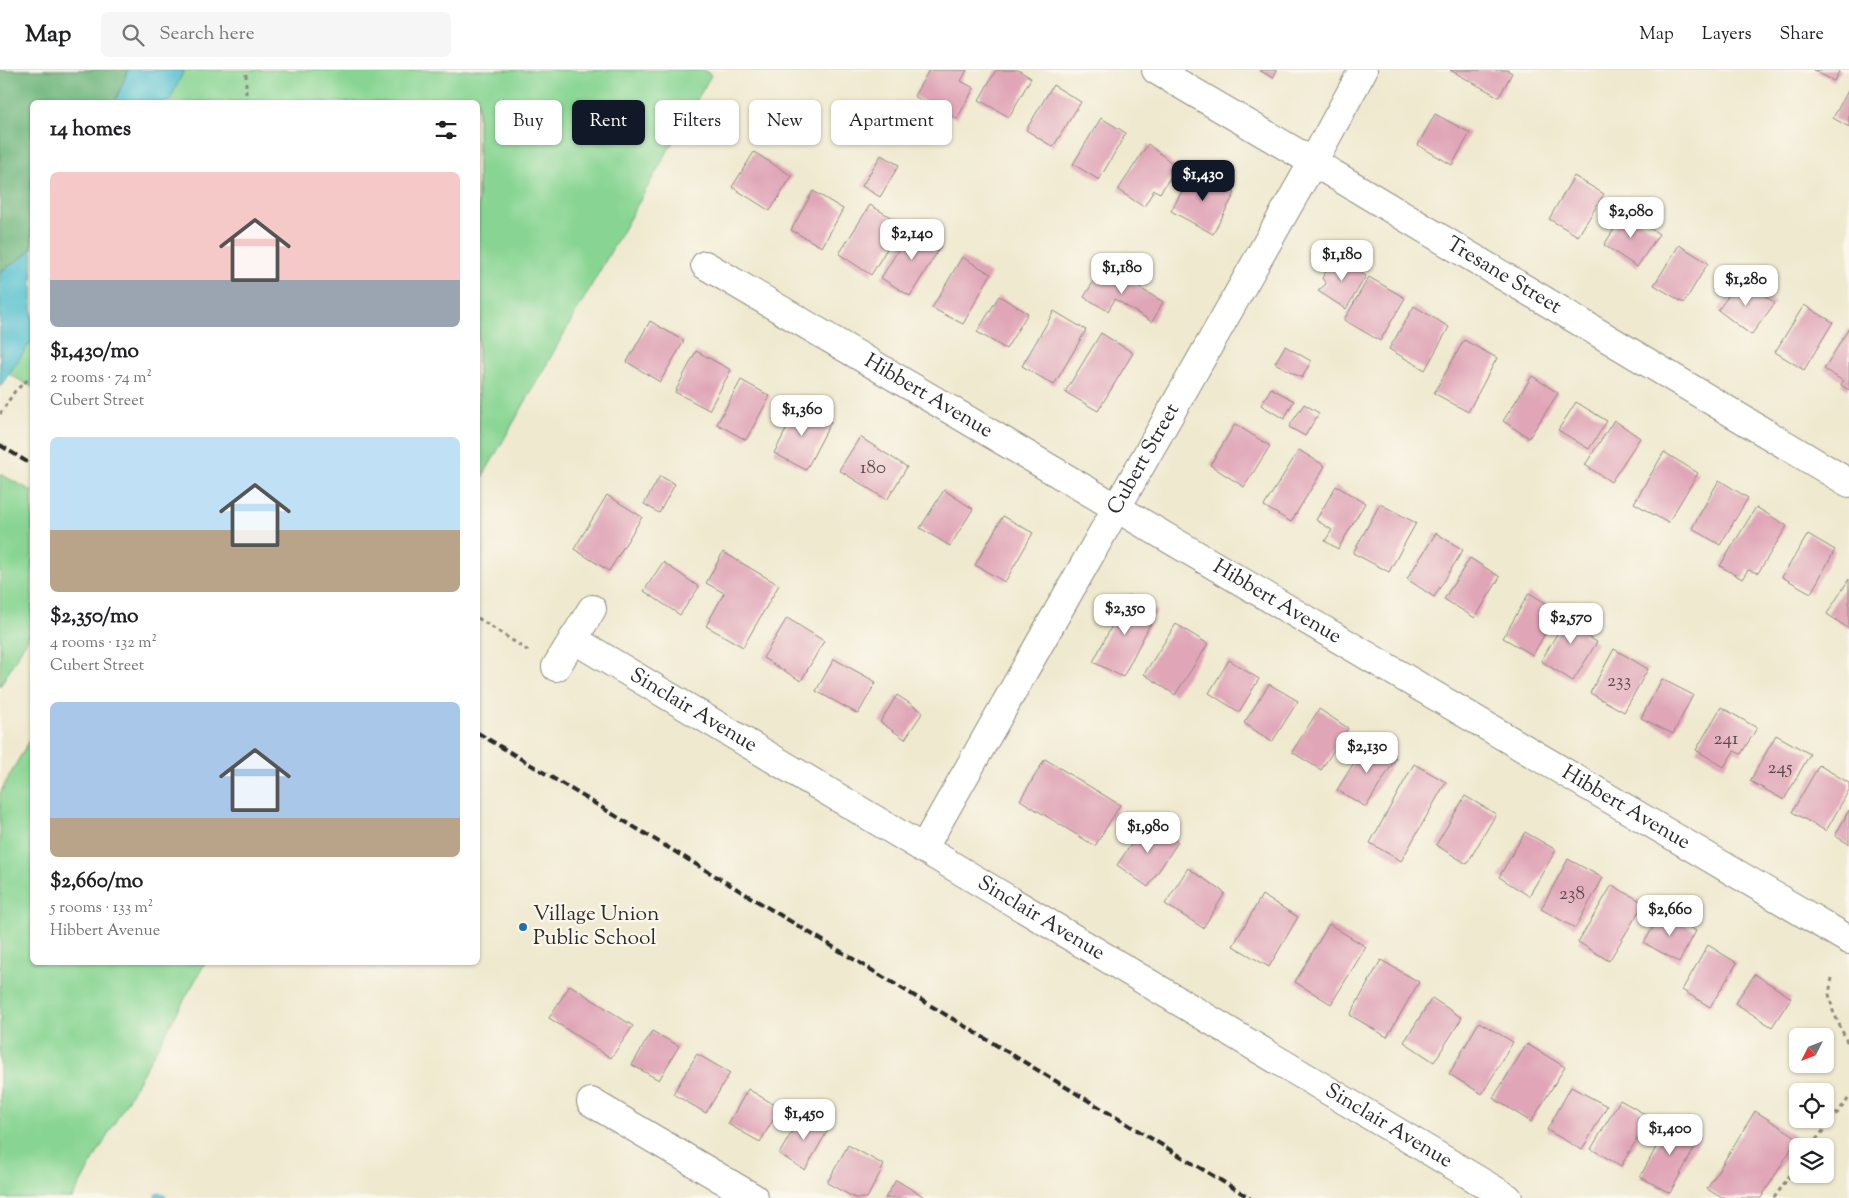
<!DOCTYPE html>
<html lang="en">
<head>
<meta charset="utf-8">
<style>
  :root { --surface:#fff; --page:#f6f6f6; --text:#202124; --muted:#757577; --line:#e0e0e0; --accent:#111827 }
  body { margin:0; font-family:"Sorts Mill Goudy",serif; background:var(--page); color:var(--text); height:100vh; display:flex; flex-direction:column; font-size:19px; white-space:nowrap }
  * { box-sizing:border-box; margin:0 }
  p { font-size:16px; color:var(--muted) }
  .icon { flex:none; width:28px; height:28px; fill:none; stroke:currentColor; stroke-width:2; stroke-linecap:round; stroke-linejoin:round }
  .map { position:relative; flex:1; overflow:hidden }
  .details { position:absolute; left:30px; top:30px; width:450px; height:865px; display:flex; flex-direction:column; background:var(--surface); border-radius:8px; box-shadow:0 1px 4px #0004 }
  .details>* { flex:none }
  .top-card { position:absolute; left:495px; top:30px; width:475px; height:45px; display:flex; gap:10px }
  .needle { width:32px; rotate:228deg }
  .fabs { position:absolute; left:1789px; top:958px; display:grid; gap:10px }
  .fabs a { display:grid; place-items:center; width:45px; height:45px; border-radius:8px; background:var(--surface); box-shadow:0 1px 4px #0004; font-size:25px }
  .price { position:absolute; translate:-50% -42px; padding:0 11px; border-radius:10px; background:#fff; color:#222; font-size:16px; line-height:32px; filter:drop-shadow(0 1px 2px #0008) }
  .price::after { content:''; position:absolute; left:50%; top:30px; width:15px; height:11px; margin-left:-8px; background:inherit; clip-path:polygon(0 0,100% 0,50% 100%) }
  .price.current { background:var(--accent); color:#fff }
  ul { padding:0; list-style:none }
  li { display:grid; align-content:center; gap:10px; height:265px; padding:0 20px }
  li span { display:grid; place-items:center; height:155px; border-radius:8px; color:#555 }
  li>.icon { margin-inline-start:auto }
  span .icon { width:90px; height:90px; fill:#fffc; stroke-width:1 }
  li b { font-size:21px }
  h2 { display:flex; justify-content:space-between; align-items:center; height:60px; padding:0 20px; font-size:21px }
  .pill { padding:0 18px; border-radius:8px; background:var(--surface); box-shadow:0 1px 4px #0004; font-size:18px; line-height:45px }
  .pill.current { background:var(--accent); color:#fff }
  header { display:flex; align-items:center; gap:30px; box-sizing:border-box; height:70px; padding:0 25px; background:var(--surface); border-bottom:1px solid var(--line) }
  header strong { font-size:24px }
  nav { display:flex; gap:28px; margin-inline-start:auto; font-size:18px }
  .search { width:350px; height:45px; background:var(--page); display:flex; align-items:center; gap:12px; box-sizing:border-box; padding:0 18px; border-radius:8px; color:var(--muted); font-size:19px }
  .map>svg:first-child { display:block }
  .green { fill:#88d593; stroke:#5a805f }
  .forest { fill:#6eb67d; stroke:#4c7054 }
  .water { fill:#55c1cf; stroke:#40767d }
  .lines { fill:none; stroke-linecap:round; stroke-linejoin:round }
  .stream { stroke:#55c1cf; stroke-width:9 }
  .building { fill:#e0a6b7 }
  .minor-casing { stroke:#8d8a7d; stroke-width:30 }
  .path { stroke:#8d8a7d; stroke-width:3; stroke-dasharray:4 4; stroke-linecap:butt }
  .minor { stroke:#fff; stroke-width:28 }
  .rail { stroke:#2b2b2b; stroke-width:4; stroke-dasharray:8 4; stroke-linecap:butt }
  .poi-dot { fill:#1f6fb2; stroke:#fbf7ec; stroke-width:2 }
  .labels { text-anchor:middle; dominant-baseline:central; stroke-width:4.5; stroke-linejoin:round; paint-order:stroke }
  .number-label { font-size:19px; fill:#584a4e }
  .street-label { font-size:21px; fill:#2b2b2b; stroke:#fbf7ec }
  .poi-label { font-size:21px; fill:#2b2b2b; stroke:#fbf7ec; text-anchor:start }
</style>
</head>
<body>
<header>
<strong>Map</strong>
<div class="search"><svg class="icon" aria-label="search" viewBox="0 0 24 24"><circle cx="10" cy="10" r="6"/><path d="M15 15l6 6"/></svg>Search here</div>
<nav><a>Map</a><a>Layers</a><a>Share</a></nav>
</header>
<div class="map">
<svg width="1849" height="1128" viewBox="0 0 1849 1128">
  <rect width="100%" height="100%" fill="#fbf7ec"/>
  <filter id="ink" filterUnits="userSpaceOnUse"><feTurbulence type="fractalNoise" baseFrequency=".02" numOctaves="2"/><feDisplacementMap in="SourceGraphic" scale="10" xChannelSelector="R" yChannelSelector="G"/><feConvolveMatrix kernelMatrix="1 2 1 2 8 2 1 2 1" color-interpolation-filters="sRGB"/></filter>
  <filter id="wash" filterUnits="userSpaceOnUse"><feTurbulence type="fractalNoise" baseFrequency=".0096" numOctaves="4" result="noise"/><feDisplacementMap in="SourceGraphic" scale="20" xChannelSelector="R" yChannelSelector="G"/><feGaussianBlur stdDeviation="1.12" result="paint"/><feColorMatrix in="noise" values="0 0 0 0 0 0 0 0 0 0 0 0 0 0 0 0 0 1.4 0 .05"/><feComposite in="paint" operator="in"/></filter>
  <g filter="url(#wash)">
    <rect width="100%" height="100%" fill="#efe9cf"/>
    <!-- green -->
    <path class="green" d="M0,0H704L711,5L478,415V32H32V317L0,299Z
      M0,404L32,421V561L0,616Z
      M32,665V892L205,893L72,1128H0V723Z"/>
    <!-- forest -->
    <path class="forest" d="M0,0H128L115,32H32V176L27,184L0,202Z"/>
    <!-- water -->
    <path class="water" d="M128,0H184L169,32H115Z
      M32,176V270L0,317V202L27,184Z"/>
    <g class="lines">
      <!-- stream -->
      <path class="stream" d="M159,1126L162,1128"/>
    </g>
    <g id="blocks">
      <!-- building -->
      <path class="building" d="M929,0H967L961,11L974,18L957,49L914,26Z
        M996,0H1018L1031,8L1009,47L979,30Z
        M1259,0H1277L1273,8Z
        M1450,0H1507L1512,3L1499,27Z
        M1813,0H1840L1834,11Z
        M1053,15L1081,32L1053,77L1026,60Z
        M1849,19V57L1833,48Z
        M1435,44L1470,63L1452,95L1418,75Z
        M1101,48L1126,63L1099,110L1073,94Z
        M1148,74L1177,97L1160,123L1154,120L1144,137L1118,120Z
        M754,82L792,106L770,141L732,117Z
        M881,85L899,95L880,127L862,116Z
        M1194,99L1235,123L1213,164L1171,141Z
        M1574,106L1604,124L1578,166L1549,149Z
        M813,121L843,139L822,177L791,160Z
        M870,135L902,154L871,205L839,184Z
        M1625,142L1659,164L1637,197L1604,175Z
        M913,156L942,174L910,226L881,208Z
        M1679,175L1708,193L1684,233L1654,215Z
        M1336,186L1366,206L1346,239L1318,221L1326,214L1322,208Z
        M962,187L991,204L963,254L932,238Z
        M1103,196L1163,232L1152,252L1115,229L1108,241L1084,227Z
        M1369,207L1405,228L1380,271L1344,250Z
        M1741,209L1775,233L1751,265L1718,240Z
        M999,226L1028,243L1006,279L977,262Z
        M1804,235L1833,252L1804,300L1775,282Z
        M1414,236L1449,257L1425,300L1389,279Z
        M1054,241L1086,260L1054,315L1022,296Z
        M650,251L684,271L660,312L627,292Z
        M1849,258V320L1841,315L1843,311L1824,299Z
        M1101,263L1133,283L1098,341L1065,322Z
        M1464,270L1497,288L1468,342L1434,323Z
        M1285,276L1311,291L1302,308L1275,293Z
        M696,281L731,300L709,340L675,322Z
        M1532,306L1558,323L1529,368L1503,351Z
        M741,310L770,326L746,370L717,354Z
        M1271,318L1294,331L1284,349L1261,335Z
        M1576,332L1607,351L1589,379L1558,360Z
        M1304,334L1319,343L1305,366L1289,357Z
        M799,335L831,352L806,400L774,383Z
        M1614,350L1640,368L1611,412L1585,395Z
        M1235,354L1270,376L1244,417L1210,395Z
        M860,367L907,397L887,430L839,400Z
        M1299,380L1325,396L1291,452L1264,436Z
        M1664,382L1698,403L1668,453L1634,433Z
        M660,406L675,414L659,443L644,434Z
        M1719,410L1748,428L1720,475L1692,458Z
        M1336,416L1365,433L1338,479L1325,471L1332,460L1316,450Z
        M944,420L973,439L950,476L920,458Z
        M607,425L642,447L609,501L574,479Z
        M1380,434L1416,453L1389,502L1353,483Z
        M1756,437L1787,456L1758,503L1748,500L1742,509L1720,496Z
        M1003,446L1033,463L1005,512L975,495Z
        M1436,463L1463,480L1434,527L1407,509Z
        M1808,464L1835,480L1811,523L1782,507Z
        M723,482L779,515L743,577L706,556L724,523L706,513Z
        M1470,488L1500,507L1475,548L1444,529Z
        M663,492L699,517L680,545L644,521Z
        M1849,509V559L1827,544Z
        M1529,523L1558,540L1533,585L1503,568Z
        M1128,525L1157,541L1123,607L1093,592Z
        M1574,535L1593,547L1583,564L1597,572L1573,611L1541,591Z
        M787,548L824,571L801,611L763,588Z
        M1176,554L1208,574L1175,625L1144,604Z
        M1614,579L1648,599L1624,642L1590,623Z
        M834,589L876,612L858,644L816,621Z
        M1229,590L1259,609L1239,642L1209,623Z
        M1662,609L1693,625L1673,664L1641,648Z
        M1269,614L1298,631L1272,672L1244,653Z
        M897,625L923,642L905,669L880,652Z
        M1721,637L1757,658L1741,684L1734,681L1724,697L1696,680Z
        M1319,639L1348,658L1321,700L1292,682Z
        M1776,665L1810,684L1784,730L1750,711Z
        M1368,670L1396,688L1366,737L1337,720Z
        M1045,689L1120,735L1095,776L1020,730Z
        M1414,694L1446,712L1401,791L1370,773Z
        M1819,695L1849,713V720L1826,761L1792,742Z
        M1465,726L1496,744L1467,794L1436,775Z
        M1849,740V774L1835,766Z
        M1147,751L1178,772L1148,817L1117,795Z
        M1525,762L1556,780L1529,826L1499,807Z
        M1568,789L1603,808L1575,858L1541,839Z
        M1188,798L1225,823L1203,858L1165,834Z
        M1612,815L1644,833L1609,891L1578,872Z
        M1262,825L1298,847L1269,897L1233,876Z
        M1662,842L1696,861L1679,892L1644,873Z
        M1329,854L1366,877L1331,934L1295,912Z
        M1708,875L1737,893L1710,937L1682,920Z
        M1381,890L1419,912L1387,967L1350,945Z
        M1755,904L1791,928L1772,957L1735,933Z
        M570,915L633,956L611,988L549,948Z
        M1432,928L1462,948L1434,992L1404,972Z
        M1479,952L1513,972L1482,1024L1449,1004Z
        M652,961L679,976L659,1010L632,995Z
        M1527,974L1565,997L1531,1052L1493,1028Z
        M697,984L730,1003L706,1043L673,1024Z
        M1571,1017L1607,1036L1582,1080L1547,1060Z
        M748,1019L780,1038L760,1072L728,1054Z
        M1620,1030L1650,1047L1621,1096L1591,1079Z
        M1755,1041L1798,1068L1761,1128H1722L1707,1119Z
        M803,1043L829,1058L805,1100L779,1084Z
        M1671,1050L1701,1066L1670,1123L1640,1107Z
        M848,1075L884,1095L867,1128H855L827,1113Z
        M896,1110L923,1126L921,1128H885Z"/>
    </g>
  </g>
  <g filter="url(#ink)">
    <use href="#blocks" fill-opacity="0" stroke="#8d8a7d" stroke-width="1"/>
    <g class="lines">
      <defs>
        <g id="minor">
          <path id="s1" d="M1156,0L1313,92L1849,413"/>
          <path id="s2" d="M705,195L1849,870"/>
          <path id="s3" d="M573,569L1508,1128"/>
          <path d="M556,597L592,539"/>
          <path id="s4" d="M923,779L1313,92L1363,0"/>
          <path d="M591,1032L754,1128"/>
        </g>
      </defs>
      <!-- minor casing -->
      <use href="#minor" class="minor-casing"/>
      <!-- path -->
      <path class="path" d="M246,32V0
        M0,344L15,321L32,306
        M478,548L530,582
        M1832,908L1829,924L1833,941L1849,976
        M1811,1076L1849,1028
        M1774,1128L1798,1094"/>
      <!-- minor -->
      <use href="#minor" class="minor"/>
      <!-- rail -->
      <path class="rail" d="M0,375L32,395
        M478,663L1250,1128"/>
    </g>
  </g>
  <!-- markers -->
  <circle class="poi-dot" cx="523" cy="857" r="5"/>
  <g class="labels">
    <!-- number labels -->
    <g class="number-label">
      <text x="873" y="398">180</text>
      <text x="1619" y="611">233</text>
      <text x="1726" y="669">241</text>
      <text x="1780" y="698">245</text>
      <text x="1572" y="824">238</text>
    </g>
    <!-- street labels -->
    <g class="street-label">
      <text stroke="none"><textPath href="#s1" startOffset="404">Tresane Street</textPath></text>
      <text stroke="none"><textPath href="#s2" startOffset="259">Hibbert Avenue</textPath></text>
      <text stroke="none"><textPath href="#s4" startOffset="448">Cubert Street</textPath></text>
      <text stroke="none"><textPath href="#s2" startOffset="664">Hibbert Avenue</textPath></text>
      <text stroke="none"><textPath href="#s3" startOffset="140">Sinclair Avenue</textPath></text>
      <text stroke="none"><textPath href="#s2" startOffset="1069">Hibbert Avenue</textPath></text>
      <text stroke="none"><textPath href="#s3" startOffset="545">Sinclair Avenue</textPath></text>
      <text stroke="none"><textPath href="#s3" startOffset="950">Sinclair Avenue</textPath></text>
    </g>
    <!-- poi labels -->
    <g class="poi-label">
      <text x="533" y="845">Village Union<tspan x="533" dy="24">Public School</tspan></text>
    </g>
  </g>
</svg>
<div class="fabs">
<a><svg class="needle" viewBox="-14 -14 28 28"><path d="M0-13l5 13h-10z" fill="#e53935"/><path d="M0 13l5-13h-10z" fill="#757577"/></svg></a>
<a><svg class="icon" aria-label="locate" viewBox="0 0 24 24"><circle cx="12" cy="12" r="6"/><path d="M12 2v4M12 18v4M2 12h4M18 12h4"/></svg></a>
<a><svg class="icon" aria-label="layers" viewBox="0 0 24 24"><path d="M12 4l9 5-9 5-9-5zM3 14l9 5 9-5"/></svg></a>
</div>
<b class="price current" style="left:1203px;top:132px">$1,430</b>
<b class="price" style="left:1631px;top:169px">$2,080</b>
<b class="price" style="left:912px;top:191px">$2,140</b>
<b class="price" style="left:1342px;top:212px">$1,180</b>
<b class="price" style="left:1122px;top:225px">$1,180</b>
<b class="price" style="left:1746px;top:237px">$1,280</b>
<b class="price" style="left:802px;top:367px">$1,360</b>
<b class="price" style="left:1125px;top:566px">$2,350</b>
<b class="price" style="left:1571px;top:575px">$2,570</b>
<b class="price" style="left:1367px;top:704px">$2,130</b>
<b class="price" style="left:1148px;top:784px">$1,980</b>
<b class="price" style="left:1670px;top:867px">$2,660</b>
<b class="price" style="left:804px;top:1071px">$1,450</b>
<b class="price" style="left:1670px;top:1086px">$1,400</b>
<div class="top-card">
<a class="pill">Buy</a>
<a class="pill current">Rent</a>
<a class="pill">Filters</a>
<a class="pill">New</a>
<a class="pill">Apartment</a>
</div>
<section class="details">
<h2>14 homes<svg class="icon" aria-label="filters" viewBox="0 0 24 24"><path d="M4 7h16M4 17h16"/><circle cx="9" cy="7" r="2"/><circle cx="15" cy="17" r="2"/></svg></h2>
<ul>
<li><span style="background:linear-gradient(#f6c9c9 70%,#9aa5b1 0)"><svg class="icon" aria-label="home" viewBox="0 0 24 24"><path d="M3 11l9-7 9 7M6 9v11h12V9"/></svg></span><div><b>$1,430/mo</b><p>2 rooms · 74 m²</p><p>Cubert Street</p></div></li>
<li><span style="background:linear-gradient(#bfe0f5 60%,#b9a48a 0)"><svg class="icon" aria-label="home" viewBox="0 0 24 24"><path d="M3 11l9-7 9 7M6 9v11h12V9"/></svg></span><div><b>$2,350/mo</b><p>4 rooms · 132 m²</p><p>Cubert Street</p></div></li>
<li><span style="background:linear-gradient(#a9c7e8 75%,#b9a48a 0)"><svg class="icon" aria-label="home" viewBox="0 0 24 24"><path d="M3 11l9-7 9 7M6 9v11h12V9"/></svg></span><div><b>$2,660/mo</b><p>5 rooms · 133 m²</p><p>Hibbert Avenue</p></div></li>
</ul>
</section>
</div>
</body>
</html>
